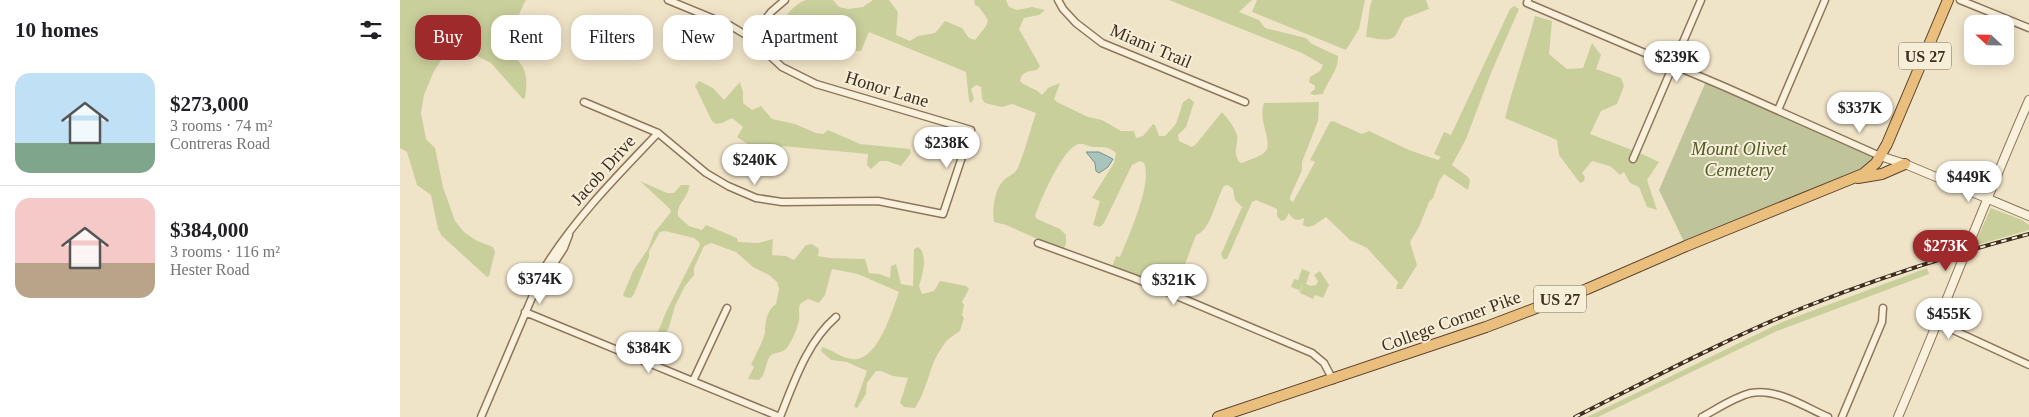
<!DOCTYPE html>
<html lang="en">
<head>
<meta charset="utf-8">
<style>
  :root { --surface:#fff; --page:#f6f6f6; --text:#202124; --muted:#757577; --line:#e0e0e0; --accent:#9e2a2b }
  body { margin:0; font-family:Georgia,serif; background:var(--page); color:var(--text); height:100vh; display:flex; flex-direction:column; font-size:19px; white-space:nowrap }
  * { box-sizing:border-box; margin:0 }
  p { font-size:16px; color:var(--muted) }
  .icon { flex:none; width:28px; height:28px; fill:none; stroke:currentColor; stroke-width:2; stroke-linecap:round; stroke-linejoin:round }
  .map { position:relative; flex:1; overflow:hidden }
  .panel { display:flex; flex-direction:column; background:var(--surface); width:400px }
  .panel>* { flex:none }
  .guide { position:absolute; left:15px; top:15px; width:475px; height:45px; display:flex; gap:10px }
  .needle { width:32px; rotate:292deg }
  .fabs { position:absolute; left:1564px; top:15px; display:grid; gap:10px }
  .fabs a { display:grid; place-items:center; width:50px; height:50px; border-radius:10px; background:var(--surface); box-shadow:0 2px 12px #0003; font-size:25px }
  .price { position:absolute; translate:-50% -42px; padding:0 11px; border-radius:18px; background:#fff; color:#222; font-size:16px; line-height:32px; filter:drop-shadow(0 1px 2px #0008) }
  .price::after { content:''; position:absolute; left:50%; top:30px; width:15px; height:11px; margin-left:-8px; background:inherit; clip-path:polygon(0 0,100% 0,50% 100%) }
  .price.current { background:var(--accent); color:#fff }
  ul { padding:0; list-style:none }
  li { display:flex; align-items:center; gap:15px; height:125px; padding:0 15px }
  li+li { border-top:1px solid var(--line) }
  li span { display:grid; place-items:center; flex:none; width:140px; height:100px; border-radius:15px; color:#555 }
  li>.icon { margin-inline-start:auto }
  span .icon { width:60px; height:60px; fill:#fffc; stroke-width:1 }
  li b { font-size:21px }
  h2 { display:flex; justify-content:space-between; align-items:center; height:60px; padding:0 15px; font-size:21px }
  .pill { padding:0 18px; border-radius:15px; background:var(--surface); box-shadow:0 2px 12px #0003; font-size:18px; line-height:45px }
  .pill.current { background:var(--accent); color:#fff }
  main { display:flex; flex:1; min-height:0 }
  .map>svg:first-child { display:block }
  .green { fill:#c9cf9b }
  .cemetery { fill:#bfc49a }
  .water { fill:#a9c4bc; stroke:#6f938a }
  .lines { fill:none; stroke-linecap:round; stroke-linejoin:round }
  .minor-casing { stroke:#8d765c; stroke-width:9 }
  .tertiary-casing { stroke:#8d765c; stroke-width:10 }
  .trunk-casing { stroke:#5b4430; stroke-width:12 }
  .minor { stroke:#faf1dc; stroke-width:6 }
  .tertiary { stroke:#faf1dc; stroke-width:8 }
  .trunk { stroke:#eabe7c; stroke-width:10 }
  .rail-casing { stroke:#3d2e20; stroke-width:4 }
  .rail { stroke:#f7eed8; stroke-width:2; stroke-dasharray:5.5; stroke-linecap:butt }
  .labels { text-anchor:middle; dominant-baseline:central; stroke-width:4; stroke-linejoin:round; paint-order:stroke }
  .shield { fill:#f7eed8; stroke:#756857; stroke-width:1 }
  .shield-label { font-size:16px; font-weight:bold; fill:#3d2e20 }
  .street-label { font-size:18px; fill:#3d2e20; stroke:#f7eed8 }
  .park-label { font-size:18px; font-style:italic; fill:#4d5a26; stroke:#f7eed8 }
</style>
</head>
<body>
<main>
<section class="panel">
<h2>10 homes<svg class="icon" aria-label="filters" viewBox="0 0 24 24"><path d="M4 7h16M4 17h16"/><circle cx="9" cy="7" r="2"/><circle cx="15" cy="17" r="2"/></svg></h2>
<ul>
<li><span style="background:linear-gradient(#bfe0f5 70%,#7fa58c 0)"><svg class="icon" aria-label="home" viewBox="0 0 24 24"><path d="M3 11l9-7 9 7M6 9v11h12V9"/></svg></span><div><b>$273,000</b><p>3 rooms · 74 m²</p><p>Contreras Road</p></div></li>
<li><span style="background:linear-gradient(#f6c9c9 65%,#b9a48a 0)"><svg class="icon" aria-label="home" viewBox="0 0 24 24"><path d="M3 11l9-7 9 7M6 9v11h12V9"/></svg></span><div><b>$384,000</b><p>3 rooms · 116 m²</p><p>Hester Road</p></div></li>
</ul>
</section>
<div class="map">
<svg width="1629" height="417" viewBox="0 0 1629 417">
  <rect width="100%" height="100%" fill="#f0e4c8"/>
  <!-- green -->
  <path class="green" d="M0,0H126C117,16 112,33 110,52C127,68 128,75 125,98L123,99L91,63L73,54L56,50L46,53L34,71L24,95L21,113L26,139L35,148L43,187L55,221L64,232L77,241L93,247L95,252L89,276L87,277L42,236L38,229L31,195L17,185L7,152L0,148Z
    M406,0H433L439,7L448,9L463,7L473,0H489L498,12L496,35L510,41L518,36L535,33L545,21L562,28L569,38L575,40L586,26L588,20L579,7L575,5L574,0H606L609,7L617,10L632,7L645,10L639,15L624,18L619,29L640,66L637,70C629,71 621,72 620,81C627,88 635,87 642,95L648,88L660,83L654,99L657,102L688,117L702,120L721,131H734L736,138L743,136L753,124L755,125L759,136H765L776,124L783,102L789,98L794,102L786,127L778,135L779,141L792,147L796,144L822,112C828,119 834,126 837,135C839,145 832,149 839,162L842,163C849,160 858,157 864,153C875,144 857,121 864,103L919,102L918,121L902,162V170L890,197V200L893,202L915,162L910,160L930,122L933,121L962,134L969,131L1009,150L1038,160L1041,157L1034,154L1044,132L1051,135L1110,9L1114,6L1119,9L1091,73L1066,139L1052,165L1068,177L1070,180L1068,190L1044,174L1039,181L1033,198L1029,202L1019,227L1010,242L1017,265L1002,289H996L998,282L967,248L950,240L926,217L913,226L907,227L903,225L904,218C897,222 892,219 889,213L885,220L881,221L877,216V209L856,200L852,202L827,259H823L821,254L842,207L835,200L833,189L828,185L824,186C816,198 811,231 796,235L775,291L712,267L716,256L720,257C728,237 753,183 744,163L740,161L732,165L704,223L700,227L693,225L700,201L692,198L714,163L716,153C708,146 704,147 694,147C688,147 682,141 676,145C661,153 641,199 635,216L637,219L660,229L666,235V244L663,250L606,225L594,222C592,210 594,191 603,181C609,174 615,176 619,165C626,148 630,130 636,113L612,104L602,107L585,103L582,99L581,87L576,85L571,89L574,99L571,103L569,101L566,72L469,32L461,51H456L455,29L440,25L437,30L432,29L430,26L431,19L418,16H411C402,29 395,51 380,34C380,21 393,4 406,0Z
    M769,0H852L839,12L859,20L865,28L906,38L912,44L938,56C939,70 927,81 923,94L913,95L910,93L915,89V86L909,82L910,77L920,71L923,65L902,53Z
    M857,0H965L959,29L946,50L852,12Z
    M972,0H1026L1029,9L1005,18C1001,23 1000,28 997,33C992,44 976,38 966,37L970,6Z
    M1135,16L1152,21L1149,54L1167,69L1183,68L1192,43L1201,55L1196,69L1221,78L1224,86L1217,104L1201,111L1190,134L1240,153L1259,162L1247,180L1257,210L1247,207L1239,187L1230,183L1224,172L1220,175L1210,166L1192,161L1182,173L1185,177L1184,181L1180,183L1159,155L1157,140L1105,118C1114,83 1126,50 1135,16Z
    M299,81L313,88L324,100L340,82L343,92V103L352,110L361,106L372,119L395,124L416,133L423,134L428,130L460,144L510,149L511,153L501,166L487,161H480L471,169L467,165L468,154L382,146L381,151L363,145L358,151L337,137L343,127L332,118L322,123L316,124L312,121L295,86Z
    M240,181L267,193H274L281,185H289C290,197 276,203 278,216L289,226L302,230L306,225L337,238L338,242L358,243L373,239L372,255L386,256L394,260L406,245L412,244L419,249L418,256L429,258L465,259L469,273L479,274L490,278L491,266L496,264L501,284L513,286L514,249L518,247C529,254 522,277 519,286L522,294L534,291L540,281L566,286L569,289L562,302L564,305L562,315L564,318L560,331C554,335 547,339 543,346C529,364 528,389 515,408L504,407L500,403L508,378L493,376L481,371H476L467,383L466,394L457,408L454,407L467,371L447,362L431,360L421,351L422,347C433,350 441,358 452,359C477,363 492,311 499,292L458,274L432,269L425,295L419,303L408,299L400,304C398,311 400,314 399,320C398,328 391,343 386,349C381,354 373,351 369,358C365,365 366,374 359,380L348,379L354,367L351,365C354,357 364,340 365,332C365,322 367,310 376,304L379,289L377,282L369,275L353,267L336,252L311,243L304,246L294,268V275L285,286L275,306L269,327L254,355L250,356L249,354L266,312L300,245L299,242L294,238L265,231L260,232L249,251V257L234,294L231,298L225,297L223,295L233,271L248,249L254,233L271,212L270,209Z
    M1591,208L1622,220L1629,225V230L1577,245L1576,241Z
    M1527,268L1529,274L1377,331L1198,417H1187L1382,322Z
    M902,269L910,272L906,284L911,286L916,285L918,281L914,275L920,271L929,285L923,298L915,295L913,299L900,293L903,283L899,293V290L891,287L894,279L898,280Z"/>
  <!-- cemetery -->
  <path class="cemetery" d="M1307,79L1480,156L1476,163L1286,246L1259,190Z"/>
  <!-- water -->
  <path class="water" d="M686,152H699L713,159L708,167L699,173L696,171L695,163Z"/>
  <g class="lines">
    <defs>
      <path id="minor" d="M658,0L663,9L676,23L702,43L845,102
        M1128,0L1127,3L1134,6L1325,87L1480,156
        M1560,0L1629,28
        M351,38L371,12L385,0
        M184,102L258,133L306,173L328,186L356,198L382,202L478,201L543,214L571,130L416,84L382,67L351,38L331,26L268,0
        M1378,110L1425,0
        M1233,159L1301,0
        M638,243L734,278L912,353L924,363L933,380
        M142,282L164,248L169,235
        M125,312L380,417
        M1538,323L1629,365
        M293,381L327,308
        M81,417L145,267C176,217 218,175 258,133
        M380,417C394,382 407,342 436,317
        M1302,417C1317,409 1334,397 1351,393C1377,388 1405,407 1428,417
        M1442,417L1482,322L1483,308"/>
      <path id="tertiary" d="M1480,156L1505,164L1629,216
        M1498,417C1543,312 1583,205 1629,100"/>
      <path id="trunk" d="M1458,178L1482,174L1505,164
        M818,417L1086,327L1187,289L1286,246L1463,174L1476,163L1487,144L1548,0"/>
    </defs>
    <!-- minor casing -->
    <use href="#minor" class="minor-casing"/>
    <!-- tertiary casing -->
    <use href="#tertiary" class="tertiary-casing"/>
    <!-- trunk casing -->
    <use href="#trunk" class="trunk-casing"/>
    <!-- minor -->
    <use href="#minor" class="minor"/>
    <!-- tertiary -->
    <use href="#tertiary" class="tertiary"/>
    <!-- trunk -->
    <use href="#trunk" class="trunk"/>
    <defs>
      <path id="rail" d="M1175,417C1251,379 1326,339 1405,307C1478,278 1553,254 1629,234"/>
    </defs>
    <!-- rail casing -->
    <use href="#rail" class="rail-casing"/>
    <!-- rail -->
    <use href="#rail" class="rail"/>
  </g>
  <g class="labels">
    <!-- shield labels -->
    <g class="shield">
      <rect x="1499" y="42.5" width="52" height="27" rx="4"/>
      <rect x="1134" y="285.5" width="52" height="27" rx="4"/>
    </g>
    <g class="shield-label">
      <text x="1525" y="56">US 27</text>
      <text x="1160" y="299">US 27</text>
    </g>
    <!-- street labels -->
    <g class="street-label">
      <text transform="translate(751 46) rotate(23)">Miami Trail</text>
      <text transform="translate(487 89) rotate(17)">Honor Lane</text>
      <text transform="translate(203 170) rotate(-48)">Jacob Drive</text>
      <text transform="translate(1051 321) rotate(-20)">College Corner Pike</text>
    </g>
    <!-- park labels -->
    <g class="park-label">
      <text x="1339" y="149">Mount Olivet<tspan x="1339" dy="21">Cemetery</tspan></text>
    </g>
  </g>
</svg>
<div class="fabs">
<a><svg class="needle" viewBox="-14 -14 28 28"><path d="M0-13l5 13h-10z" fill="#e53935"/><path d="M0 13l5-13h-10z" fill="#757577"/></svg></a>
</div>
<b class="price" style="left:1277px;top:83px">$239K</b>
<b class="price" style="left:1460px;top:134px">$337K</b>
<b class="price" style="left:547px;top:169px">$238K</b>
<b class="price" style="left:355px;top:186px">$240K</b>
<b class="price" style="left:1569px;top:203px">$449K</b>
<b class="price current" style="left:1546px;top:272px">$273K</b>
<b class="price" style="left:140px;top:305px">$374K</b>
<b class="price" style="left:774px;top:306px">$321K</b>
<b class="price" style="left:1549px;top:340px">$455K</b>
<b class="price" style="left:249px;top:374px">$384K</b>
<div class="guide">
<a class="pill current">Buy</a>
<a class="pill">Rent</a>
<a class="pill">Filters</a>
<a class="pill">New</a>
<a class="pill">Apartment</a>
</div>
</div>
</main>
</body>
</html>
